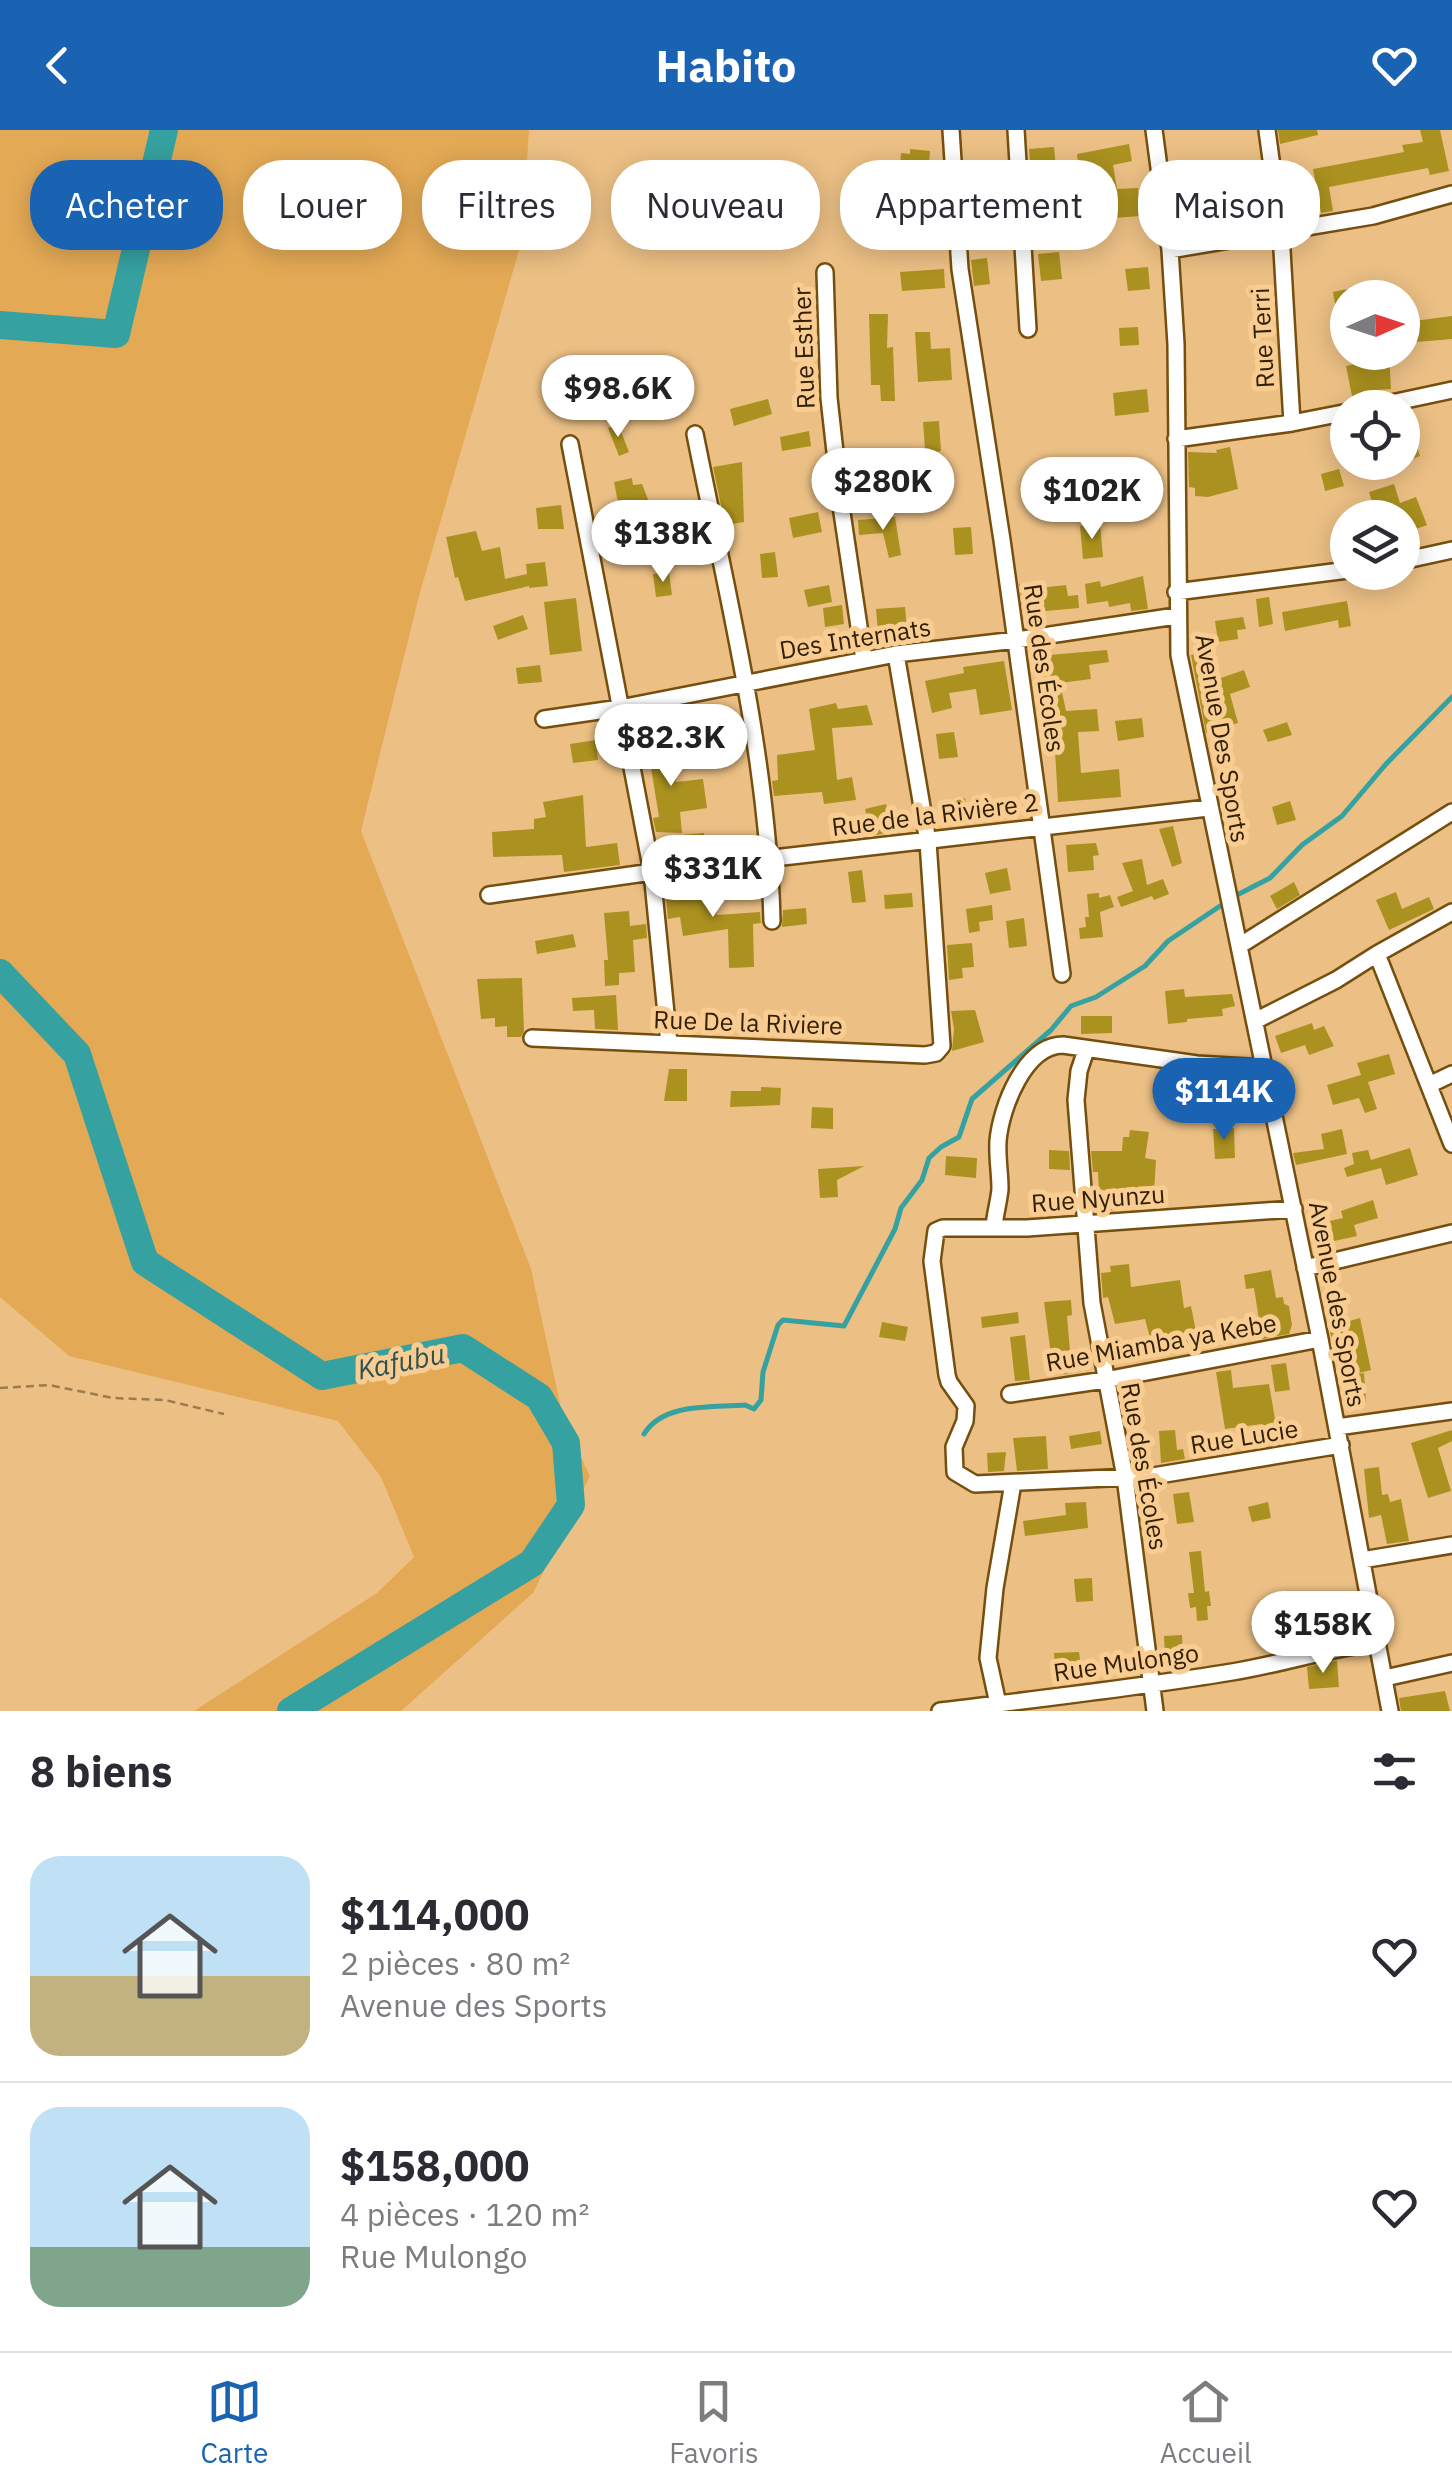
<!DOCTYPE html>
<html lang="fr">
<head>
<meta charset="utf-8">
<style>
  :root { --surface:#fff; --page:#f2f2f3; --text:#2b2b33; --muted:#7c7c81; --line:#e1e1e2; --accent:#1a62b2 }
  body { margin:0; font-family:"IBM Plex Sans",sans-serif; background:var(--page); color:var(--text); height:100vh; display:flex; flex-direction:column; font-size:38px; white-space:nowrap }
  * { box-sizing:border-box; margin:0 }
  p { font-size:32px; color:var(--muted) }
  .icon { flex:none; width:55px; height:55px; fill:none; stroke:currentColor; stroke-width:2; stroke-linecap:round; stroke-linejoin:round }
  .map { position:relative; height:1581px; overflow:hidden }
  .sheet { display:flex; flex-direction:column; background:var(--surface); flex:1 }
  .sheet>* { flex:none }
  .hud { position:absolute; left:30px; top:30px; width:1392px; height:90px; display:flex; gap:20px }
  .needle { width:65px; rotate:87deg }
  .fabs { position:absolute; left:1330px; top:150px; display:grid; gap:20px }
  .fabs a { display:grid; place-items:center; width:90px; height:90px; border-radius:50%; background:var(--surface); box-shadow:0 5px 25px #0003; font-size:50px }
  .price { position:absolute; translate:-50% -85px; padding:0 22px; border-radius:35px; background:#fff; color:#222; font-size:32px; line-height:65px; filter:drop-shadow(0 2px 5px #0008) }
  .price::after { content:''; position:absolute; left:50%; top:60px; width:30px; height:22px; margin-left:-15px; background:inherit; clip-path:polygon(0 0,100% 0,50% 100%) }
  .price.active { background:var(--accent); color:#fff }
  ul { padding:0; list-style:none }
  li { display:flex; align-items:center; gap:30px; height:250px; padding:0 30px }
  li+li { border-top:2px solid var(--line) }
  li span { display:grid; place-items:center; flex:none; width:280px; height:200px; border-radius:30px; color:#555 }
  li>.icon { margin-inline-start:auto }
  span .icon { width:120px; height:120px; fill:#fffc; stroke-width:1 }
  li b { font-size:42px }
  h2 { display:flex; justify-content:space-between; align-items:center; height:120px; padding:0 30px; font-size:42px }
  .pill { padding:0 35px; border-radius:40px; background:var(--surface); box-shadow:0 5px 25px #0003; font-size:35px; line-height:90px }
  .pill.active { background:var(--accent); color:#fff }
  header { display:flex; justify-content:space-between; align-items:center; height:130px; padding:0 30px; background:var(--accent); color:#fff; font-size:45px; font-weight:700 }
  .tab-bar { display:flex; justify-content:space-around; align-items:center; height:140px; border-top:2px solid var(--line); background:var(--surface); font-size:28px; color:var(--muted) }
  .tab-bar a { display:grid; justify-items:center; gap:5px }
  .tab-bar .active { color:var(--accent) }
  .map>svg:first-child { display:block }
  .green { fill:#e3a955 }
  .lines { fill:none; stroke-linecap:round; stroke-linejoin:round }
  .stream { stroke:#35a1a0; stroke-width:5 }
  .river { stroke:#35a1a0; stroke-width:28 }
  .building { fill:#ab911f }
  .minor-casing { stroke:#754f0d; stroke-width:20 }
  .path { stroke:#9c7c4f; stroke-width:2.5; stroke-dasharray:8 5; stroke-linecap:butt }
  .minor { stroke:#fff; stroke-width:15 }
  .labels { text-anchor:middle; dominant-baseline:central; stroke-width:10; stroke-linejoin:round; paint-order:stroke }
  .street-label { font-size:25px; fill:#322108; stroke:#f9cd91 }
  .water-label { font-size:28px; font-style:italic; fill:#315150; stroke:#f9cd91 }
</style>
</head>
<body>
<header><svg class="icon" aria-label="back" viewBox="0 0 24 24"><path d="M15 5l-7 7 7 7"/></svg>Habito<svg class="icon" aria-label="heart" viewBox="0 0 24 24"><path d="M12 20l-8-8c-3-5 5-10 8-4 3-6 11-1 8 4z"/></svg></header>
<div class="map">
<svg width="1452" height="1581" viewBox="0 0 1452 1581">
  <rect width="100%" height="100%" fill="#ecc085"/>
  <!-- green -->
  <path class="green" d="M0,0H529L522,110L419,466L361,701L531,1139L564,1292L590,1346L533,1463L401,1581H194L377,1463L414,1427L381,1347L338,1291L69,1226L0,1167Z"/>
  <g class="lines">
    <!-- stream -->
    <path class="stream" d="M644,1304C664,1272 712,1278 745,1275L754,1279L761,1270L763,1242L778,1195L783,1190L844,1196L895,1099L901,1078L922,1050L929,1028L941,1017L959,1007L972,969L1051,900L1071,876L1096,867L1145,836L1168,811L1235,766L1270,748L1302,715L1342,686L1386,634L1452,567"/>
    <!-- river -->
    <path class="river" d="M0,195L116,204L164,0
      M0,843L77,924L145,1132L322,1246L463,1218L539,1267L566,1313L571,1375L532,1433L291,1581"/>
  </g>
  <!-- building -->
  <path class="building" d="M1278,0H1317L1318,5L1280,14Z
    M1420,0H1440L1449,41L1430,45L1428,38L1329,57L1333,81L1321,83L1313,39L1404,22L1402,15L1423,12Z
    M1129,14L1132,31L1113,35L1117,59L1138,58L1141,86L1113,88L1112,79L1094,81L1089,40L1079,41L1077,24Z
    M1054,17L1057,49L1037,50L1036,44H1031L1029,19Z
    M910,19L930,21L924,95H917L915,60L871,57V54L899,48L901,23L910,24Z
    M1210,38L1212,66L1174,68L1171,40Z
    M869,90H889L890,114L869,115Z
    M1059,122L1062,149L1041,151L1038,124Z
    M987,128L990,154L974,156L971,130Z
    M1148,137L1150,159L1128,161L1125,139Z
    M944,139L945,158L902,161L900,142Z
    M1348,159V209H1341L1333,162Z
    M869,184H888L887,218L893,217L895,271H881L880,255H871Z
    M1452,186V209L1416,212L1414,191Z
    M1138,197L1139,215L1120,216L1119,198Z
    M915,202H930L931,219L950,218L952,250L918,252Z
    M1389,222L1391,259L1363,261L1364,264L1352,266L1346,236L1370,231L1369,224Z
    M1147,259L1149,282L1115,286L1113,263Z
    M768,269L772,284L734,296L730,279Z
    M1402,282H1405L1420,326L1407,331L1402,319Z
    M939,291L941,321L936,322L943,365L907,370L904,352L876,354L873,324L897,321L898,336L926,332L923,292Z
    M618,294L629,322L619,326L608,298Z
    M809,301L811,316L782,321L780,307Z
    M1230,317L1238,359L1208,367L1195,366V358L1189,357L1188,322L1217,323L1216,320Z
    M1041,329H1061V334L1094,332L1096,364L1076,365L1075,346H1041Z
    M742,332L744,392L725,395L713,337Z
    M1339,339L1344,356L1325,361L1321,344Z
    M632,348L633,355L642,354L649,372L619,378L614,352Z
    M1394,354L1400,373L1416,367L1427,395L1408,402L1403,388H1377L1369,362Z
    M561,375L564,399H538L536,378Z
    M818,382L822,402L793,408L789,388Z
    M895,387L901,425L889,428L883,403L859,405L858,390Z
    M1348,392V429H1343L1334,396Z
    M1100,394L1103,427L1083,429L1080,396Z
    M971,397L973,424L955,425L953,398Z
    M653,400L655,421L636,422L632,402Z
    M476,401L482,421L500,417L505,449L527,444L526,434L545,432L548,456L529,458V456L465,471L458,447L455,448L446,407Z
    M775,422L778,447L762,448L760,424Z
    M669,442L672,465L656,467L653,444Z
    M1143,446L1148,479L1131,481L1130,473L1109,477L1108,471L1087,474L1085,454L1100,451L1101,457Z
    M1038,452L1039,458L1066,455L1068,466L1078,465L1079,478L1023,483L1019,454Z
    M829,455L832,472L808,477L804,460Z
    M1269,467L1273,494L1259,497L1256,469Z
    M576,468L582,521L550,525L544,472Z
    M1347,471L1351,496L1339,498L1338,490L1285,501L1282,482Z
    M842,475L844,494L825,497L823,478Z
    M905,477L907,499L878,502L876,479Z
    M523,485L528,499L498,510L493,496Z
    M1243,487L1246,499L1237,500L1238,509L1218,512L1215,491Z
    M1107,520L1109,532L1089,535L1091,549L1060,553L1066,581L1097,579L1099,601L1078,602L1081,643L1119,639L1121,667L1058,672L1054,603L1042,604L1037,558L1043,557L1038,526Z
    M1198,524L1203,554L1244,540L1250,557L1230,564L1238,593L1206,603L1191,525Z
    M1004,531L1012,580L980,585L976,559L949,563L952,578L932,583L925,551L964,543L963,537Z
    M540,535L542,552L518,554L516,538Z
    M836,573L838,579L867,575L873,595L832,598L837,650L852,647L856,670L824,674L822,662L774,666L772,651L778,650L777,625L815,620L809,579Z
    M1142,588L1144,607L1118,611L1115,591Z
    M1287,592L1292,605L1268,612L1263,600Z
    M954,602L958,627L939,629L936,604Z
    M662,607L665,634H675L676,652L703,649L707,678L680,682L682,703L656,702L653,688L659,687L649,625L641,626L638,610Z
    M596,610L598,630L573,633L570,614Z
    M583,665L586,717L617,713L620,735L564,742L562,725L493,727L492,702L534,699V689L546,687L543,672Z
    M965,668L968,686L949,689L946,672Z
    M1290,671L1296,690L1277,695L1272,677Z
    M886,674L892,702L871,706L865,679Z
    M1173,696L1182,733L1172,737L1159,699Z
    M704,703L705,714L743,710L744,720L684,727L682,705Z
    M1096,713L1099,725L1093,726L1094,740L1068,742L1066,715Z
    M1142,729L1147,755L1163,749L1169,764L1154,770L1152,766L1121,777L1117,767L1133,761L1122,733Z
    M1007,738L1011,760L990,764L985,743Z
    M862,740L866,772L852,773L848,742Z
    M712,750L717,785L760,782L761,793L753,794L754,837L729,838L728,799L683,806L680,787L668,789L665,757Z
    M1294,752L1300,765L1277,779L1270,766Z
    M1396,762L1402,779L1429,767L1434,779L1389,800L1376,770Z
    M912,763L913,777L885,779L884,765Z
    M1099,763V768L1110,765L1114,777L1100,782L1103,807L1080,809L1079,798L1086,797L1085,787H1089L1087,764Z
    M992,775L993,790L979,792L980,801L969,803L966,779Z
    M806,778L807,794L782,797L783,780Z
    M629,781L630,796L646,794L647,808L633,810L635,842L619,843V855L605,856L604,830H608L604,783Z
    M1024,788L1027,816L1009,818L1006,791Z
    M573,804L576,817L537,824L535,811Z
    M972,813L974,837L962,838L963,848L949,850L947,815Z
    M522,848L524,901L521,907H507V896L495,897V888L481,889L477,849Z
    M1184,859L1185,867L1232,864L1235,876L1222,879L1223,886L1187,889V892L1168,894L1165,861Z
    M616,865L618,900L595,899L594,880L573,881L572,868Z
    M975,880L984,912L952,921L954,899L951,881Z
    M1081,886H1112V903L1081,904Z
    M1312,893L1314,900L1324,896L1334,916L1309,925L1305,915L1281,923L1275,906Z
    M1389,924L1395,944L1368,952L1377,979L1365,983L1359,968L1333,975L1327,955L1361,945L1357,933Z
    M669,939H687V971H664Z
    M761,957L781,958L780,975L730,977L731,961H761Z
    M812,977L833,978V999L811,998Z
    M1234,998L1235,1028L1215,1029L1213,999Z
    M1342,999L1347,1024L1296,1035L1293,1023L1324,1019L1321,1004Z
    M1130,1000L1149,1002L1145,1028L1156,1030L1154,1063L1117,1062L1118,1080L1100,1081L1098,1042H1093L1091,1021H1122L1123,1007H1129Z
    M1410,1018L1418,1045L1386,1055L1381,1038L1347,1047L1344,1038L1354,1034L1352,1023L1368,1020L1371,1030Z
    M1049,1020L1069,1021L1070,1040L1049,1039Z
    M946,1026L977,1028L976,1048L945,1045Z
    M864,1036L837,1050L838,1067L820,1068L818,1039Z
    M1373,1070L1378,1088L1354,1095L1357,1106L1334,1111L1330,1091L1343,1088L1341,1081Z
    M1129,1134L1131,1157L1180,1150L1184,1178L1191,1176L1198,1212L1167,1216L1168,1219L1154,1223L1145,1189L1115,1194L1108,1167L1103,1168L1101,1143L1111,1142L1110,1136Z
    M1271,1140L1276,1168L1283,1167L1284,1174L1289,1176L1292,1195L1289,1204L1262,1209L1254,1158L1246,1159L1244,1145Z
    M1071,1170L1072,1185L1067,1186L1072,1243L1059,1245L1057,1225H1051L1044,1172Z
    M1018,1182L1019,1193L982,1198L981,1187Z
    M1360,1188L1371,1240L1359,1243L1352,1215L1334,1219L1329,1197Z
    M882,1192L908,1197L905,1211L879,1207Z
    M1025,1205L1030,1250L1015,1251L1010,1207Z
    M1286,1233L1290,1260L1275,1262L1271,1235Z
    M1231,1240L1233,1258L1269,1254L1276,1295L1279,1294L1282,1313L1267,1316L1262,1294L1225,1299L1216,1242Z
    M1364,1243L1366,1272L1347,1273L1346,1246Z
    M1175,1300L1177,1320L1183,1319L1185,1329L1161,1333L1159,1301Z
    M1452,1300V1311L1438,1318L1451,1361L1428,1368L1411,1313Z
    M1100,1301L1102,1314L1071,1319L1069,1306Z
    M1046,1306L1048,1339L1017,1341L1013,1308Z
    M1006,1322L1004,1341L988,1342L987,1323Z
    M1379,1337L1382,1365L1388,1364L1390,1372L1401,1369L1409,1411L1387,1414L1381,1385L1369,1388L1364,1339Z
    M1189,1362L1194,1392L1177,1394L1173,1364Z
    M1086,1372L1088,1398L1025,1406L1023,1391L1066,1385L1065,1373Z
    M1268,1372L1271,1388L1252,1392L1248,1377Z
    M1201,1421L1205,1462L1209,1461L1211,1476H1207L1208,1490L1197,1491L1196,1477L1190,1478L1188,1463H1194L1189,1422Z
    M1092,1448L1093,1471L1076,1472L1074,1449Z
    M1182,1505L1183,1527H1165L1164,1506Z
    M1079,1522L1081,1537L1055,1540L1054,1523Z
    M1334,1531H1337L1339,1557L1309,1559L1307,1537Z
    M1445,1561L1450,1581H1401L1399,1568Z"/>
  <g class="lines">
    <defs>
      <path id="minor" d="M951,0L960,139L1002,410L1062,844
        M1016,0L1028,199
        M1154,0L1170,120L1176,214L1179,525L1320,1209L1390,1581
        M1267,0L1281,103L1292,293
        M1170,120L1373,86L1452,64
        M825,142L829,268L841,376L864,530
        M1368,278L1452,260
        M695,304C727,465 768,626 772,791
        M1176,309L1292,293L1348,282
        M570,314L652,742L669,914
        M1402,431L1452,420
        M1176,462L1348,440
        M544,589L620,578L896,524L1016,510L1176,486
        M489,765L652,742L1208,678
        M1239,816L1452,682
        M1377,824L1452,782
        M1255,891L1336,850L1377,824L1452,1014
        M532,908L925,925L936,923L942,916L928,712L896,524
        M1086,920L1079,941L1076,970L1092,1173L1125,1347L1155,1581
        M1431,954L1452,944
        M1294,1079L1027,1098H943L936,1101L932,1131L947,1245L949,1252L966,1276L965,1291L954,1317L955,1342L975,1354L1153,1346L1341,1315
        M994,1097C995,1084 999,1071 1000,1059C1000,1043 997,1027 998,1011C1001,977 1025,915 1063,915L1197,934L1265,938
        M1305,1138L1452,1103
        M1010,1264L1105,1250L1320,1209
        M1337,1297L1452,1281
        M1362,1430L1452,1415
        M1385,1548L1452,1533
        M998,1574L988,1528L995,1458L1013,1353
        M940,1581C1037,1569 1135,1558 1232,1542C1281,1534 1327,1519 1376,1512"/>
    </defs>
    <!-- minor casing -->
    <use href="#minor" class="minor-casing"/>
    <!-- path -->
    <path class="path" d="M0,1258L49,1255L113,1268L165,1270L224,1284"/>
    <!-- minor -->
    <use href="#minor" class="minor"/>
  </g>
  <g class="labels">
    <!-- street labels -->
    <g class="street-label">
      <text transform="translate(1262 208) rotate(-93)">Rue Terri</text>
      <text transform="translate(803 218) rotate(-92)">Rue Esther</text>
      <text transform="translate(855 508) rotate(-9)">Des Internats</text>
      <text transform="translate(1045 538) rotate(82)">Rue des Écoles</text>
      <text transform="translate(1223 608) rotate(80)">Avenue Des Sports</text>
      <text transform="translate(935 684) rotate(-7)">Rue de la Rivière 2</text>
      <text transform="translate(748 892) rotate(2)">Rue De la Riviere</text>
      <text transform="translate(1098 1068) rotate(-4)">Rue Nyunzu</text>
      <text transform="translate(1338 1174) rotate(79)">Avenue des Sports</text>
      <text transform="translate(1161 1212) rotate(-10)">Rue Miamba ya Kebe</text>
      <text transform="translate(1244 1306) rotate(-9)">Rue Lucie</text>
      <text transform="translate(1145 1336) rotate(80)">Rue des Écoles</text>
      <text transform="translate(1126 1532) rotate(-8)">Rue Mulongo</text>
    </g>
    <!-- water labels -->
    <g class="water-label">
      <text transform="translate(401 1231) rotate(-11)">Kafubu</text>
    </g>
  </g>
</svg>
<div class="fabs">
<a><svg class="needle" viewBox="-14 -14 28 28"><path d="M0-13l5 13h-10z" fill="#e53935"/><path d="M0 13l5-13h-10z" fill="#7c7c81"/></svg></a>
<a><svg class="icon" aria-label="locate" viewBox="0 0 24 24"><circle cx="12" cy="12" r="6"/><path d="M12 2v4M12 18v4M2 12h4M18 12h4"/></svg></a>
<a><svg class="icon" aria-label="layers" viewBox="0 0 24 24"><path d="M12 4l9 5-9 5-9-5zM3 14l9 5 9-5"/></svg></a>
</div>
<b class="price" style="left:618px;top:310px">$98.6K</b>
<b class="price" style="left:883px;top:403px">$280K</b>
<b class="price" style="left:1092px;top:412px">$102K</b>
<b class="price" style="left:663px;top:455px">$138K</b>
<b class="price" style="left:671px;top:659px">$82.3K</b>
<b class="price" style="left:713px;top:790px">$331K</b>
<b class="price active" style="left:1224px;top:1013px">$114K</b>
<b class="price" style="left:1323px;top:1546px">$158K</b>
<div class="hud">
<a class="pill active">Acheter</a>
<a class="pill">Louer</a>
<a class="pill">Filtres</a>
<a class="pill">Nouveau</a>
<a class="pill">Appartement</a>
<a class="pill">Maison</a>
</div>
</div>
<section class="sheet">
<h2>8 biens<svg class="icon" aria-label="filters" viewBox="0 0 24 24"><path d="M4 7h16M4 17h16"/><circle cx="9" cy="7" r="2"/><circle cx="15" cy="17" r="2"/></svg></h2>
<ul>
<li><span style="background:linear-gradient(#bfe0f5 60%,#c2b280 0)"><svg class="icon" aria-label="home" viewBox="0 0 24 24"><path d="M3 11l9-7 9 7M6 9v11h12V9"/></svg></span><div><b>$114,000</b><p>2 pièces · 80 m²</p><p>Avenue des Sports</p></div><svg class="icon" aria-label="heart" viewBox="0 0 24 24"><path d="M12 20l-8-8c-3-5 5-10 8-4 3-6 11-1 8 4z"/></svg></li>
<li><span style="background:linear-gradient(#bfe0f5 70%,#7fa58c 0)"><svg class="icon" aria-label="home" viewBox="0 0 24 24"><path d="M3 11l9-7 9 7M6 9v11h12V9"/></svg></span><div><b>$158,000</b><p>4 pièces · 120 m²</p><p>Rue Mulongo</p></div><svg class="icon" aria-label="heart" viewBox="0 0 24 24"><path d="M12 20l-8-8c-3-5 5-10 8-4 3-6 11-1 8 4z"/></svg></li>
</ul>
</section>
<nav class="tab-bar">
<a class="active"><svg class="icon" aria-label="map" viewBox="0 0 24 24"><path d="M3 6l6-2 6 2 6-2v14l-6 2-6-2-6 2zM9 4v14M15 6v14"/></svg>Carte</a>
<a><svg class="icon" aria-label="saved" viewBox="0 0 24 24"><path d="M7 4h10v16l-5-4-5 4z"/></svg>Favoris</a>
<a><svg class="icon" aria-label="home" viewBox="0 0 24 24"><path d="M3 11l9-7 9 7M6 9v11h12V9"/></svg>Accueil</a>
</nav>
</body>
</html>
